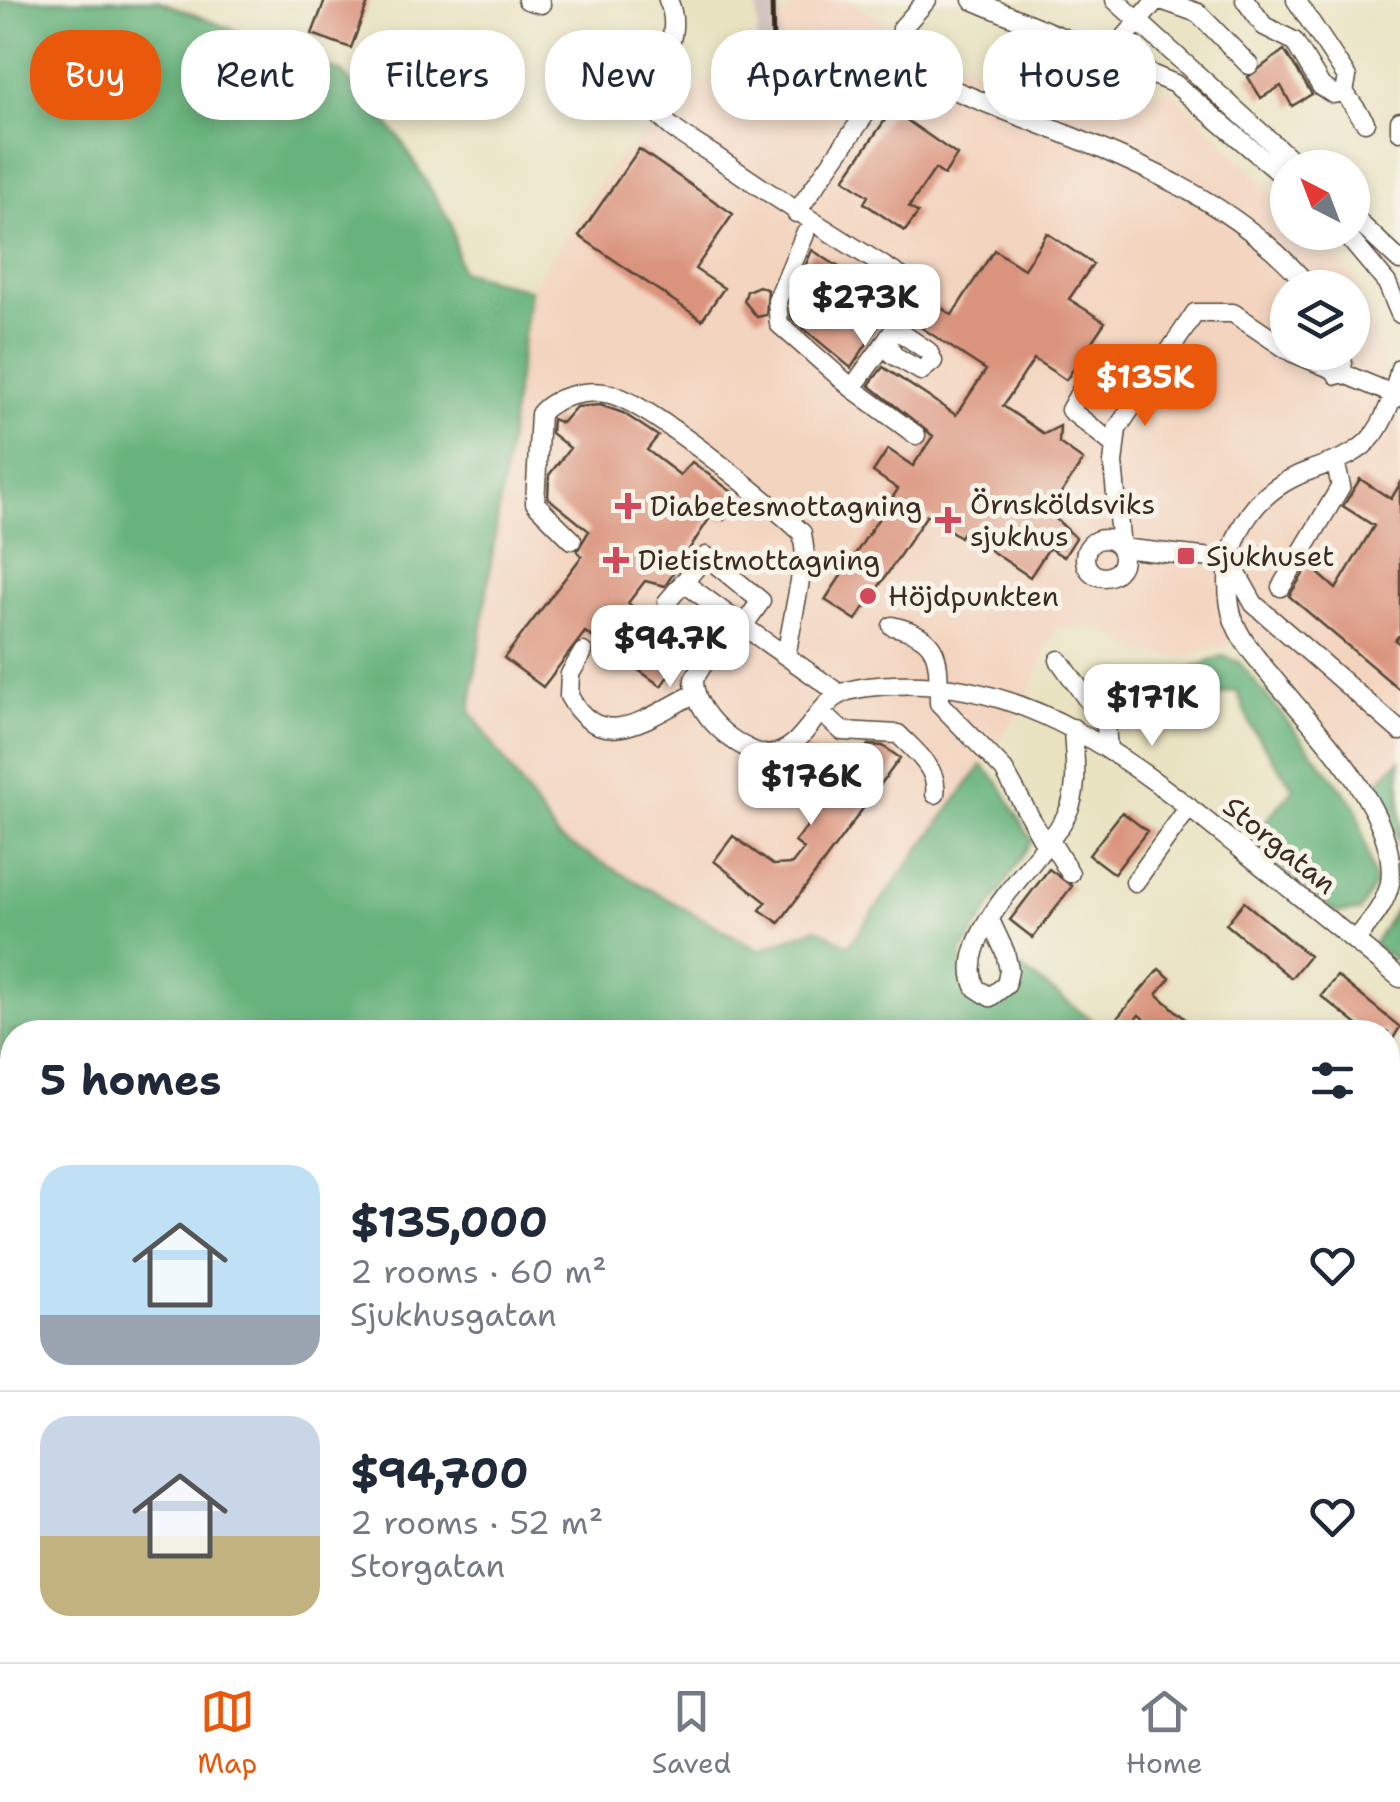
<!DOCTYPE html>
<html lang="en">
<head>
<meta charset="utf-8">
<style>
  :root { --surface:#fff; --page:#f2f2f3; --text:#1f2937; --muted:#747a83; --line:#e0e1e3; --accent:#ea580c }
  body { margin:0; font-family:"Shantell Sans",sans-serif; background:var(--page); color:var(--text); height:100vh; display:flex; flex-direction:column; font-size:38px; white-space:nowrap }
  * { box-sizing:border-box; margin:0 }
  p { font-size:32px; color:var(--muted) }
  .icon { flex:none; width:55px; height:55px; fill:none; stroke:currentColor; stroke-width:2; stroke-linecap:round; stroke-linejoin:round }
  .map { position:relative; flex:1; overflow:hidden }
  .side { position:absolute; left:0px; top:1020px; width:1400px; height:642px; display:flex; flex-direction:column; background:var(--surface); border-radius:40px 40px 0 0; box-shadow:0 5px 15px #0003 }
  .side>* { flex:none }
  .hud { position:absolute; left:30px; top:30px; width:1340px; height:90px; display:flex; gap:20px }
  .needle { width:65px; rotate:318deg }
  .controls { position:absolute; left:1270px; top:150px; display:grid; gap:20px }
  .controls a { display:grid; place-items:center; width:100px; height:100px; border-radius:50%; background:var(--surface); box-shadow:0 5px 15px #0003; font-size:50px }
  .price { position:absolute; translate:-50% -85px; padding:0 22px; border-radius:20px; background:#fff; color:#222; font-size:32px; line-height:65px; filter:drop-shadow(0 2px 5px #0008) }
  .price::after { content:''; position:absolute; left:50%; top:60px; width:30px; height:22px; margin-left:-15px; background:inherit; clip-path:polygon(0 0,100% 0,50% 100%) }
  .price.selected { background:var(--accent); color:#fff }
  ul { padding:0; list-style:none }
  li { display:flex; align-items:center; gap:30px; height:250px; padding:0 40px }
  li+li { border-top:2px solid var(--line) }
  li span { display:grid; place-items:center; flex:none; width:280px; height:200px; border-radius:30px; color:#555 }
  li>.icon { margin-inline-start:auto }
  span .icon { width:120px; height:120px; fill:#fffc; stroke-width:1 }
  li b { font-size:42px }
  h2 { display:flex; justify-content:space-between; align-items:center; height:120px; padding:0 40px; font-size:42px }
  .tag { padding:0 35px; border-radius:40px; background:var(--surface); box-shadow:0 5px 15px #0003; font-size:35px; line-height:90px }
  .tag.selected { background:var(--accent); color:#fff }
  .tabs { display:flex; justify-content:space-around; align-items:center; height:140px; border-top:2px solid var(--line); background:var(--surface); font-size:28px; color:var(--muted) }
  .tabs a { display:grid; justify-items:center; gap:5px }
  .tabs .selected { color:var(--accent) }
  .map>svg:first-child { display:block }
  .built { fill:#f3d4bf; fill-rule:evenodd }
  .industrial { fill:#cfc0bb }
  .forest { fill:#67b37d; stroke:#516e4e; stroke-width:2.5 }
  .building { fill:#da937b }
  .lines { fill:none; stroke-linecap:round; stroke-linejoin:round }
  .minor-casing { stroke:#554637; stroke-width:21 }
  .minor { stroke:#fff; stroke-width:18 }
  .rail { stroke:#3b2a1e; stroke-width:5 }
  .poi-dot { fill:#d1495b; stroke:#f7f3e8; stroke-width:4 }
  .labels { text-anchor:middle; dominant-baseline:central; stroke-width:10; stroke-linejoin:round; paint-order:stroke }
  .poi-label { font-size:28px; fill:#3b2a1e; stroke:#f7f3e8; text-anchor:start }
  .street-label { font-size:28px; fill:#3b2a1e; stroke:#f7f3e8 }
</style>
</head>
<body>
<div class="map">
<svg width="1400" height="1662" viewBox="0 0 1400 1662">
  <rect width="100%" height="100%" fill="#f7f3e8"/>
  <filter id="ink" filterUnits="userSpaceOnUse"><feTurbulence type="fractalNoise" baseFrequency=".01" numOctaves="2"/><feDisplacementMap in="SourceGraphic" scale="20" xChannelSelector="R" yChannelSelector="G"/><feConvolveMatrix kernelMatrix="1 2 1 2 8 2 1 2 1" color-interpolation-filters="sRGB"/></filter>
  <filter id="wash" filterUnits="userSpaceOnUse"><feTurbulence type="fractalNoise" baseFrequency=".0048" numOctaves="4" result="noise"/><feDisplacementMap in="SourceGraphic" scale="40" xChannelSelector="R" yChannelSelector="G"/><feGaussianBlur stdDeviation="2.25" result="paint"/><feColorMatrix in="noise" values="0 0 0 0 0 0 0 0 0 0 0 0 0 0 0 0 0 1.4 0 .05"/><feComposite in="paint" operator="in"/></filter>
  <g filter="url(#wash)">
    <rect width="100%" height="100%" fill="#e9e3c2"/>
    <!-- built -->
    <path class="built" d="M801,0H848L953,62L1127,94L1171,90L1287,206L1288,232L1313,233L1352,274L1400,402L1396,412L1400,414V760L1375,785L1252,637L1182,657L1141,653L1103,628L1057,627L1025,704L849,946L816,928L759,950L558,838L470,711L530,290L612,163ZM1288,288H1352V352H1288Z"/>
    <!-- industrial -->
    <path class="industrial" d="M758,0H781L780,48L757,49Z"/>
    <!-- forest -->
    <path class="forest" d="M0,0H157L341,72L399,137L451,223L460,271L530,290L470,711L558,838L759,950L816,928L849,945L982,765L999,783L1032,841L961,954L965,996L978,1007C1005,1004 1012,993 1021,968L1108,1032H851L800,1016L780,1032H12V1650H1360L1351,1662H0Z
      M1222,656L1239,662L1356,806L1375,884L1360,911L1336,913L1248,841L1294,789L1251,727L1237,691L1177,704V675Z
      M1400,760V847L1375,785Z
      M1400,902V964L1373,945Z"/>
    <g id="blocks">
      <!-- building -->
      <path class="building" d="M325,0H369L351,48L312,34Z
        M1284,50L1312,94L1292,106L1281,86L1261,98L1248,77Z
        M892,110L957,155L944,175L935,169L909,207L918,213L905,231L864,203L868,196L844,179Z
        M639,149L733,214L695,269L724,288L702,320L579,236Z
        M1047,233L1093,264L1069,299L1105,322L1066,380L1034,359L1003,406L1044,434L1060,426L1059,443L1083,460L1057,500L1063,505L1055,518L1076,538L1064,557L1049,548L1030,577L963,532L960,537L927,515L875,592L876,604L865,607L856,620L825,600L898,489L873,472L888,449L913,466L933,436L869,385L883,367L956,415L986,370L922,328L937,305L952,315L994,250L1024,269Z
        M812,250L894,302L851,368L791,318L790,309L813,276L804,269Z
        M759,286L768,290L766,315L757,317L744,301L747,291Z
        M600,405L623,413L658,436L647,450L680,475L692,462L740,498L724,520L713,513L665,586L645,581L628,603L688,649L661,686L585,632L543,687L504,658L582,556L577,551L589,531L548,498L549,475L570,448L551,433L552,419L562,423L576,407Z
        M1360,479L1391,499L1400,484V634L1395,640L1400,644V690L1289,596L1309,565L1336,589L1374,526L1343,506Z
        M868,745L883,746L900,758L779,923L760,910L766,902L714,861L733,836L773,865L792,864L804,849L795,842L825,803L786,775L806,749L845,777Z
        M1122,812L1147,831L1114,874L1089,855Z
        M1049,869L1072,886L1033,938L1010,920Z
        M1244,902L1309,956L1291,978L1226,924Z
        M1159,969L1170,978L1157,994L1200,1032H1159L1139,1015L1124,1032L1112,1024Z
        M1337,976L1400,1027L1388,1047V1032H1366L1321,996Z
        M1388,1128L1400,1138V1177L1388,1168Z
        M1388,1200L1400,1210V1247L1388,1238Z
        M1388,1461L1400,1468V1489L1388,1483Z"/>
    </g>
  </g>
  <g filter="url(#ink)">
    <use href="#blocks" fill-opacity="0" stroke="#554637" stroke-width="2.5"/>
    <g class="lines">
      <defs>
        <path id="minor" d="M527,0L541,4
          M668,0C689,45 639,84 655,109C667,129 696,143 715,156C782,203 851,246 921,289L887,340L893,355L921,371L933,361L928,351L895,329
          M972,0L1175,84L1288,180
          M1115,0L1300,168
          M1161,0L1198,13L1249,65
          M1245,0L1264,26L1294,41L1321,86L1333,94L1344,92L1365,122
          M1296,0L1347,77L1344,92
          M1111,54L1156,0
          M899,66C1035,131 1210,167 1310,288
          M1400,121V131
          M796,213L899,66L902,28L927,0
          M1352,216L1400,261
          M1344,232L1387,283L1400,314
          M805,234L777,301L779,324L852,388L916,435
          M1291,352L1400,397
          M1337,375L1343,363L1340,352
          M1083,387L1070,410L1113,444
          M852,388L887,340
          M1085 558a19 19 0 1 1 38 0a19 19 0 1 1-38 0Z
          M572,540L535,503L540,414C554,396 588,389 610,394C650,404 770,502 802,533L805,554L786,656
          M1230,560L1121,548L1113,463L1117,429L1195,313H1233L1288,350
          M1232,565L1254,604L1400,731
          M683,582L743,626L761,601L706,556L667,602L668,609L686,622L719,608
          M1281,587L1341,486L1335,462
          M892,626C943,637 938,660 939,703L1004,770L1045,844
          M583,652L570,674L569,696C602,757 651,715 696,693
          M1059,660L1106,726L1108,749
          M840,694L743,626L721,636L694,679C693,713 735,749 767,755C804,752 812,709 841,694C853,687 879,686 893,685C1032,678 1139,767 1241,849C1294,892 1348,935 1400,978
          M822,713L842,731L898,734C914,750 939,769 935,794
          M1049,839L1070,873
          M1135,882L1189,807
          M990,920L1005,952L1009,970L1006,985L990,997L976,988C950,936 1045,859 1067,814C1080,788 1074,757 1073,728
          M1355,941C1369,923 1385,906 1390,883C1400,813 1313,727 1272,677C1255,656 1234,634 1230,606C1220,543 1251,491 1311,470C1332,462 1356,456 1371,438C1386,421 1395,390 1400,368
          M1388,1088L1400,1071
          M1388,1186L1392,1189
          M1388,1254L1400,1263
          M1388,1506L1400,1512
          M1388,1593L1400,1579
          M1388,1636L1400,1617
          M1371,1662L1379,1650"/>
      </defs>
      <!-- minor casing -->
      <use href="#minor" class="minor-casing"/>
      <!-- minor -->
      <use href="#minor" class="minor"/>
      <!-- rail -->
      <path class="rail" d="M772,0L773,48"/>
    </g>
  </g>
  <!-- markers -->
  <g class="poi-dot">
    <path d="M623 491h10v10h10v10h-10v10h-10v-10h-10v-10h10z"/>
    <path d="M943 505h10v10h10v10h-10v10h-10v-10h-10v-10h10z"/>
    <rect x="1176" y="546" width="20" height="20" rx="5"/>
    <path d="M611 545h10v10h10v10h-10v10h-10v-10h-10v-10h10z"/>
    <circle cx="868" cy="596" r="10"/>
  </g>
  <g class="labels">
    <!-- poi labels -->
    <g class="poi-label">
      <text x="970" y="504">Örnsköldsviks<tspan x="970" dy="32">sjukhus</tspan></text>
      <text x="650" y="506">Diabetesmottagning</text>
      <text x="1206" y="556">Sjukhuset</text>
      <text x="638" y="560">Dietistmottagning</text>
      <text x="888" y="596">Höjdpunkten</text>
    </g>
    <!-- street labels -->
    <g class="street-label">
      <text transform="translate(1280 845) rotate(39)">Storgatan</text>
    </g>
  </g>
</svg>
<div class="controls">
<a><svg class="needle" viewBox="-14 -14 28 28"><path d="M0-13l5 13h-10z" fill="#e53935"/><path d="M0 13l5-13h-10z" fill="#747a83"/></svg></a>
<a><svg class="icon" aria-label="layers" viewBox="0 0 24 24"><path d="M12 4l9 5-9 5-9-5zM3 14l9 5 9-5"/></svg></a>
</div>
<b class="price" style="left:865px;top:349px">$273K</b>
<b class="price selected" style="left:1145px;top:429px">$135K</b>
<b class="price" style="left:670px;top:690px">$94.7K</b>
<b class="price" style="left:1152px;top:749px">$171K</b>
<b class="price" style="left:811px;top:828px">$176K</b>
<div class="hud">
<a class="tag selected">Buy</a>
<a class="tag">Rent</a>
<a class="tag">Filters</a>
<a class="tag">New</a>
<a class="tag">Apartment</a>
<a class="tag">House</a>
</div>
<section class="side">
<h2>5 homes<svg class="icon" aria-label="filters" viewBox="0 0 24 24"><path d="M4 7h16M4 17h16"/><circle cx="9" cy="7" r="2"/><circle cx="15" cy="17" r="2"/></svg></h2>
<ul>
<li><span style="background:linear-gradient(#bfe0f5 75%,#9aa5b1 0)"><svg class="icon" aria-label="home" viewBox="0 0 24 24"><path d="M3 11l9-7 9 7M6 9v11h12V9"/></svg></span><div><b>$135,000</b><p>2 rooms · 60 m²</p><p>Sjukhusgatan</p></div><svg class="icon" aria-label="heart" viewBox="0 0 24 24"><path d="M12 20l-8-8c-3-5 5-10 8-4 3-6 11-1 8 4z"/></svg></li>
<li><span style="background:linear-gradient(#c9d6e8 60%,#c2b280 0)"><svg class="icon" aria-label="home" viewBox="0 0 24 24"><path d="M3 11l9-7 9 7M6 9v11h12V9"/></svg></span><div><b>$94,700</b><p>2 rooms · 52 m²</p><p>Storgatan</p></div><svg class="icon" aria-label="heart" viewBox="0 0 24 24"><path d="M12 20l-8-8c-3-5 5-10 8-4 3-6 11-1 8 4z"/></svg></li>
</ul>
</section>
</div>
<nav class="tabs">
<a class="selected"><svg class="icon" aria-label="map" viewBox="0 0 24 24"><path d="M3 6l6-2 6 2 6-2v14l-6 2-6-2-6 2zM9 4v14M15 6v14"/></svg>Map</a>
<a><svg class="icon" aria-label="saved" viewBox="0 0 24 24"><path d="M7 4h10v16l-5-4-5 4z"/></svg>Saved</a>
<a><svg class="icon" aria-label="home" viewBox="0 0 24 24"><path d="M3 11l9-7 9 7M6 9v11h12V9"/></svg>Home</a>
</nav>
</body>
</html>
